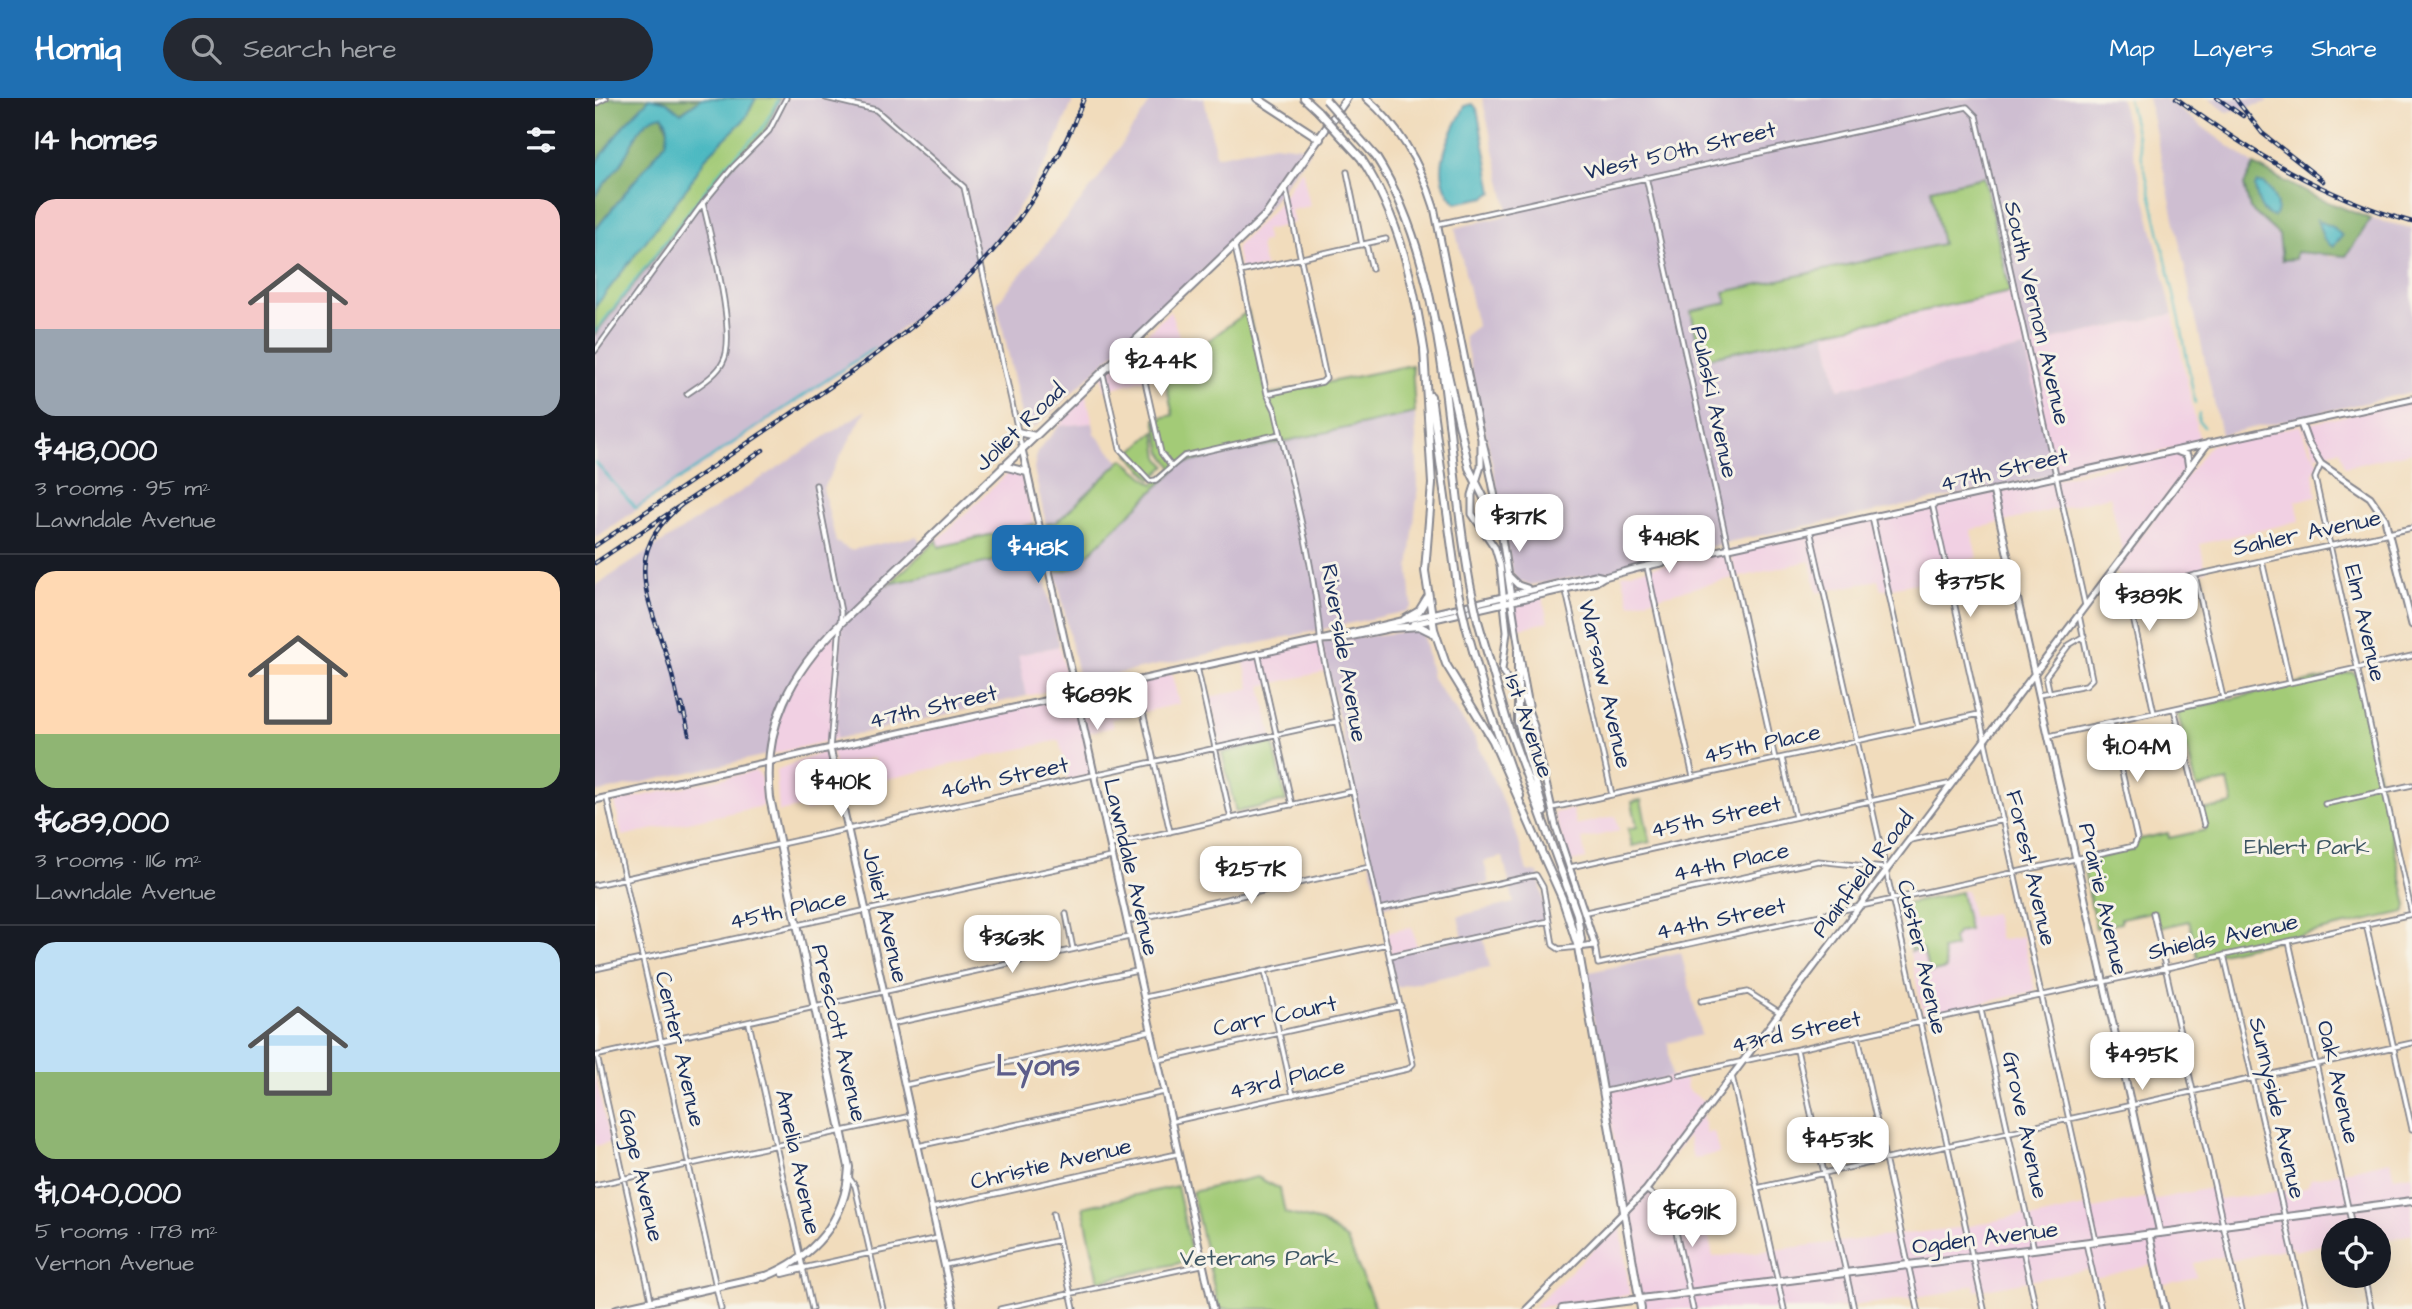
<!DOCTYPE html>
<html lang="en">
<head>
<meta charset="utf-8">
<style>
  :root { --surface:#171b24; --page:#242831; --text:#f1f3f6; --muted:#9ea1a6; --line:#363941; --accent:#1f6fb2 }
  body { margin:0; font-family:"Architects Daughter",sans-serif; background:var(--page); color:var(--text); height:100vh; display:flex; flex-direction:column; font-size:26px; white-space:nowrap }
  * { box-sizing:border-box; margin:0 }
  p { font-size:23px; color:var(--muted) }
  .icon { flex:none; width:38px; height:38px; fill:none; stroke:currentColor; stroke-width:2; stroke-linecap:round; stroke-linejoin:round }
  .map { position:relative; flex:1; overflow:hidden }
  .sheet { display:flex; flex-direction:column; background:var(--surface); width:595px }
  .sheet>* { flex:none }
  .tools { position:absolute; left:1726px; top:1120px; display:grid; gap:14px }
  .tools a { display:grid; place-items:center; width:70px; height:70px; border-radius:50%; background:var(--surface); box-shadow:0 7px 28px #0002; font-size:35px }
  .price { position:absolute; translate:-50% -60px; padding:0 16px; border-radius:14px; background:#fff; color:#222; font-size:23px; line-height:46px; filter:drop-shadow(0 2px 4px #0008) }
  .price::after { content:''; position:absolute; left:50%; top:42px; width:21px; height:16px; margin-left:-10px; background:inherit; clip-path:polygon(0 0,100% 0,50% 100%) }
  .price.on { background:var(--accent); color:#fff }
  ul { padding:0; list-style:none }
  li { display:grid; align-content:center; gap:14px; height:371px; padding:0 35px }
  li+li { border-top:2px solid var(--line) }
  li span { display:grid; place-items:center; height:217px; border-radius:21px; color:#555 }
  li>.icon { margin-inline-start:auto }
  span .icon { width:126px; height:126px; fill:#fffc; stroke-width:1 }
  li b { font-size:30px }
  h2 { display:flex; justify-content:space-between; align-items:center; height:84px; padding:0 35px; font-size:30px }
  header { display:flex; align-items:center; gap:42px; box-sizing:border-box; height:98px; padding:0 35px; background:var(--accent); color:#fff }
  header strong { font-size:33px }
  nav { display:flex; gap:38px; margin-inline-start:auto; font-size:24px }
  .search { width:490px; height:63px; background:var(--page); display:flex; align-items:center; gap:18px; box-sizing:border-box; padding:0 24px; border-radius:38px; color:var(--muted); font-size:26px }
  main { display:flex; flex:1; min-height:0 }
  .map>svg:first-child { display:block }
  .built { fill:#f1d0e3 }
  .industrial { fill:#cebed1 }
  .green { fill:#a3cb77; stroke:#5f7d6a; stroke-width:2 }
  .forest { fill:#82af68; stroke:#4e6f63; stroke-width:2 }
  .water { fill:#4ab8c1; stroke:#327490; stroke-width:2 }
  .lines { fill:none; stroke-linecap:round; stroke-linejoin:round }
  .stream { stroke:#4ab8c1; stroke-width:2 }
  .street-casing { stroke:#86868d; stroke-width:7 }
  .secondary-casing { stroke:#86868d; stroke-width:9 }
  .primary-casing { stroke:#86868d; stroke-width:10 }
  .street { stroke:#fff; stroke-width:3.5 }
  .secondary { stroke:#fff; stroke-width:5 }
  .primary { stroke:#fff; stroke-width:6 }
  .rail-casing { stroke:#1b2f5e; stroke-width:4.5 }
  .rail { stroke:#f7f3e8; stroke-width:2; stroke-dasharray:5; stroke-linecap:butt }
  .primary-bridge-casing { stroke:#86868d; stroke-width:10; stroke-linecap:butt }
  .primary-bridge { stroke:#fff; stroke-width:6 }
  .labels { text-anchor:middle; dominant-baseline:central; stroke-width:6; stroke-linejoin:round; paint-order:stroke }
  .street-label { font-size:23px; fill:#1b2f5e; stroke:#f7f3e8 }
  .park-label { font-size:23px; fill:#3d5664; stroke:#f7f3e8 }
  .district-label { font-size:30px; font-weight:bold; fill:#5c5d8a; stroke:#f7f3e8 }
</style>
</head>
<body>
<header>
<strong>Homiq</strong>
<div class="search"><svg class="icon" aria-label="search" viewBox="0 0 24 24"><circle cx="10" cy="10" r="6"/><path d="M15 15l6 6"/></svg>Search here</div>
<nav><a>Map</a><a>Layers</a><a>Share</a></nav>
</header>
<main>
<section class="sheet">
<h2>14 homes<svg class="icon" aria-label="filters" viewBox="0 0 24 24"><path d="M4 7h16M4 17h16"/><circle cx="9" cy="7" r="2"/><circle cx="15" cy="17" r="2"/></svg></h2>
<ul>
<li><span style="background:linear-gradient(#f6c9c9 60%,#9aa5b1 0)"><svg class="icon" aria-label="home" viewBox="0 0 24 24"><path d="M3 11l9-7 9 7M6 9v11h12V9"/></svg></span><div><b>$418,000</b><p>3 rooms · 95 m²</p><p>Lawndale Avenue</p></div></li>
<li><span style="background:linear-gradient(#ffd9b3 75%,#8fb573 0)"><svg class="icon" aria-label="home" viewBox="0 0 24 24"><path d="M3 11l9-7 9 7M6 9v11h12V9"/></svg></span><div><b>$689,000</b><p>3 rooms · 116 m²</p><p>Lawndale Avenue</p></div></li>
<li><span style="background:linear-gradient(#bfe0f5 60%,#8fb573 0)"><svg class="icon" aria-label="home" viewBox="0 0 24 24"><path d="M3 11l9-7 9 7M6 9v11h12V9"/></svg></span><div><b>$1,040,000</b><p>5 rooms · 178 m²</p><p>Vernon Avenue</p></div></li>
</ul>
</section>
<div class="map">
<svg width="1817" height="1211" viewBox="0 0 1817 1211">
  <rect width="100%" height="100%" fill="#f7f3e8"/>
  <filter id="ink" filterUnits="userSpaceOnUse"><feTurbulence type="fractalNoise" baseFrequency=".0143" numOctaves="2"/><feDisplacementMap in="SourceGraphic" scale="14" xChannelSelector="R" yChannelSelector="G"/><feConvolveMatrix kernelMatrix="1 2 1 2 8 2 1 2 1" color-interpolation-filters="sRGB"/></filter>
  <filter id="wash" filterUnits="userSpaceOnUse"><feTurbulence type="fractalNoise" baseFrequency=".00686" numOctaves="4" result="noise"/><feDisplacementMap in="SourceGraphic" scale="28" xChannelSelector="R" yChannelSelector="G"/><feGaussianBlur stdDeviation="1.57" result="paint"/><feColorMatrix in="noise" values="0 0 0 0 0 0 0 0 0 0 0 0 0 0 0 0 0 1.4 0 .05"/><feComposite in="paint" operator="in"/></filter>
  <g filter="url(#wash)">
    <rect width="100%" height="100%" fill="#f1dcbc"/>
    <!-- built -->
    <path class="built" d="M707,71L715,108L696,112L699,125L670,132L672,143L666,144L665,149L670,169L646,174L641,149L679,111Z
      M1421,193L1433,247L1578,216L1605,345L1459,377L1430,250L1243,291L1231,235Z
      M575,213L592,259L569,276L510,292L507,278Z
      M490,293L498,325L464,328Z
      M1817,303V354L1750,369L1745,352L1720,357L1708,327Z
      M1706,327L1711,345L1725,366L1718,375L1722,398L1701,403L1705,423L1605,446L1611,473L1533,490L1530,483L1519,474L1615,347Z
      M1578,355L1589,358L1591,372L1528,457L1515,398L1376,432L1382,460L1358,466L1360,477L1286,492L1283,482L1222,495L1215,463L1141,480L1135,452Z
      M415,373L427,378L439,426L343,449L342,442Z
      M1132,452L1138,480L1035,506L1027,476Z
      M947,498L953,524L921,531L918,505Z
      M247,522L241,641L172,657L179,628L197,582Z
      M727,543L733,573L666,588L691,703L641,714L615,599L655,590L648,560Z
      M464,548L473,588L432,598L423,557Z
      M577,575L584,606L516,621L518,629L490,635L499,677L473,682L464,642L284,683L278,660L240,668L236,651Z
      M233,652L245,705L209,713L207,709L184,714L181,672Z
      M160,673L166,678L168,708L27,738L20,704Z
      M977,711L981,727L1021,718L1024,733L987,741L991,761L974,764L959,715Z
      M1372,792L1377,819L1399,815L1405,842L1428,838L1440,893L1329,918L1304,807Z
      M817,829L822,850L796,856L791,835Z
      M0,976L15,1045L0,1048Z
      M1085,977L1090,980L1092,991L1114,1007L1107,1015L1111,1035L1119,1034L1124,1055L1098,1061L1093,1038L1051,1091L1077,1113L1107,1107L1118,1159L1370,1129L1431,1116L1433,1121L1494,1108L1495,1112L1557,1098L1558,1102L1620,1089L1623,1102L1707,1091L1712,1089L1716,1081L1795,1063L1799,1079L1817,1076V1136L1783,1144V1132H1738V1144L1699,1153L1697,1149L1636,1163L1634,1157L1599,1165L1601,1179L1565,1187L1560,1166L1499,1180L1496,1171L1380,1193L1379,1186L1348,1196L1232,1211H1047L1011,993Z
      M1026,1129L1035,1197L937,1210L1021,1130Z"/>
    <!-- industrial -->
    <path class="industrial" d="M185,0H479L455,58L416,122L365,182L283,250L0,440V236L113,92L170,33Z
      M558,0H609L621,58L679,46L717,50L667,118L440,329L429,326L402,205L501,84Z
      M887,0H1525L1578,216L1433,247L1421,193L1231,235L1243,291L1430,250L1459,377L1138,443L1009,475L935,487L923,483L917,474L898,370L869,238L882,228L860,130L914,117Z
      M1553,0H1569L1659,67L1649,87L1655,111L1700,154H1725L1735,159L1751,158L1776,121L1817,130V294L1626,337Z
      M1613,0H1671L1673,4L1632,14Z
      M271,312L228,390L241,444L255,452L322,438L326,446L283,488L444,453L464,548L423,557L432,598L241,641L247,524L212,559L179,628L172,657L0,695V488Z
      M820,315L823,389L814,471L817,508L812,513L489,583L483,577L461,474L479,470L586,366Z
      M498,325L500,336L525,364L462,424L451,426L439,371L442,354L464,328Z
      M827,532L837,580L880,640L921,734L932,773L943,775L953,824L888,838L895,869L801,889L794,857L868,840L863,818L919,805L908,759L889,763L894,785L785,809L727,543Z
      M1086,854L1106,937L1073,945L1076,979L1011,993L990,875Z"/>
    <!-- green -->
    <path class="green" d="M161,0H185L170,33L113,92L0,236V208L94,87L111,59L150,21Z
      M1389,79L1415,194L1106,261L1096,213L1132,205L1129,194L1347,146L1336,91Z
      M653,213L672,297L817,267L820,315L586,366L479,470L461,474L451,426L462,424L528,361L558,386L578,370L567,354L560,321L578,317L569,276Z
      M560,333L564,359L571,368L557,381L534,356Z
      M439,426L444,453L294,486L342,442L344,449Z
      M1757,574L1761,577L1812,808L1810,814L1603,860L1594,823L1564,830L1560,813L1526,820V825L1501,830L1487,764L1538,751L1545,741L1573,735L1574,740L1611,732L1607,712L1638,706L1633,683L1602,690L1583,616L1586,612Z
      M678,644L691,703L641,714L627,655Z
      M1046,702L1055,744L1037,748L1033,731L1042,729L1037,704Z
      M1366,794L1374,832L1363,834L1358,841L1360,849L1347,852L1351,871L1334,875L1328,851L1316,853L1306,807Z
      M662,1079L685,1091L690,1115L726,1124L752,1142L781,1211H624L597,1094Z
      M582,1088L598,1162L504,1183L488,1109Z"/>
    <!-- forest -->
    <path class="forest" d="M0,0H55L29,27L0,67Z
      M60,0H107L85,15L72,4Z
      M67,17L74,35L71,44L0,132V98L26,65L46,29L59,18Z
      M1659,67L1720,99L1776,121L1751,158L1701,154L1700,161L1687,162L1684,137L1655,111L1649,87Z"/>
    <!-- water -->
    <path class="water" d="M55,0L72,4L86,15L107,0H161L150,21L111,59L94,87L0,209V132L71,44C74,35 74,24 67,17C42,21 38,49 25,67C17,77 8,87 0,98V67L29,27Z
      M878,6L882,11L898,94L891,99L861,105C832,75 855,38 870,8Z
      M1662,85L1669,86C1677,94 1687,108 1679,119C1665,116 1662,101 1660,89Z
      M1722,122L1739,130L1747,138L1738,149L1729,142Z"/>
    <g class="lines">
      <!-- stream -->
      <path class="stream" d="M1533,0L1585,222L1600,305
        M0,234L125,73L166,32L183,2
        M1604,316L1603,323L1609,328
        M0,364L41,410L279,250"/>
    </g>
  </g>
  <g filter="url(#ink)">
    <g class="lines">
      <defs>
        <path id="street" d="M231,0L281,12L369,89L427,351
          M0,6L11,0
          M752,74L767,147
          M1051,79L1180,661
          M843,126L1372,9L1381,18L1490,507
          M771,146L777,171
          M645,174L791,141
          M0,253L105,109L138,69L174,33L191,0
          M531,253L547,270L566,355L576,368
          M508,276L525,351L555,383L561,382L589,358L685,336
          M92,296C103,288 122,277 128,264C143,238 115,137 108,105
          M672,296L727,284L731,280L691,91
          M1726,366L1720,380L1817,816
          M221,387L246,514L235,650
          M1337,405L1501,1143
          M1277,419L1323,629
          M1215,432L1389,1211
          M1667,463L1695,585
          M1052,469L1098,679
          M1517,475L1528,482L1532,492L1559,615
          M1600,477L1628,600
          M969,484L1017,697
          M1532,492L1817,430
          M663,555L697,707
          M602,569L636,721
          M541,583L575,734
          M1454,592L1451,578L1474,547L1489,538
          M1445,596L1491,587L1497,581L1484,517
          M1579,611L1609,727
          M1454,638L1817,558
          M1187,660L1200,719
          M12,701L126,1211
          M1730,706L1817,687
          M957,710L1384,616
          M1316,742L1408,722
          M515,747L758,693
          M975,769L1357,685
          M0,787L743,623
          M785,811L941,777L948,789L958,847L964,851L983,849
          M991,814L1223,763L1288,770
          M1558,815L1647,1211
          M471,816L478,851
          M533,823L775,769
          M1771,826L1817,1031
          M1694,844L1758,1132
          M1000,847L1003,866L1539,748L1542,741L1516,625
          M1629,857L1711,1211
          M795,858L954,823
          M0,871L516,759
          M670,873L698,997
          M550,899L792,846
          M1106,903L1153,894L1184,914
          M1386,912L1439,1151
          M154,925L217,1211
          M296,926L542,873
          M1263,938L1323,1211
          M1202,952L1259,1211
          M0,958L534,839
          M2,958L56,1202
          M564,962L806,908
          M1085,977L1817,816
          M1137,978L1189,1211
          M310,987L555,933
          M1011,993L1076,979
          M575,1024L813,971L818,966L726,548C720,467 698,390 680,312L672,296L640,149
          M323,1048L569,994
          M253,1078L260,1088L288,1211
          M0,1087L316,1018
          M1162,1090L1817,945
          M1051,1092L1076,1111L1098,1211
          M337,1110L582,1056
          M458,1116L479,1211
          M1491,1145L1506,1211
          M1428,1152L1441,1211
          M350,1167L464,1142
          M208,1170L343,1140
          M1769,1178L1776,1211
          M405,1211L606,1167"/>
        <path id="secondary" d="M771,0C804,28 826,67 839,109L886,341V368L877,397V416L900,450L905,467L912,534L907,572L915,587L929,601L939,628
          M1706,326L1713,345L1726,366L1775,399L1790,421L1817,527
          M888,344C910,431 916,520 934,607
          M427,351L618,1211
          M1581,353L1592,357L1594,370
          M1398,392L1565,1135
          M914,478L923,487L932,490
          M818,526L1001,484L1009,479L1043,470L1817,301
          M726,542L744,541L798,530
          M938,627L961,729L1000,847L983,849
          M235,650L359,1211
          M0,702L726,542L1000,477L1009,479
          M1554,1136L1570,1211
          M932,1211L1051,1092L1613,345"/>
        <path id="primary" d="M662,0L725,41
          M709,0L723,13
          M781,59C857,178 849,354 876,491
          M766,60C805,120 819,187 830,256
          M842,227L874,370L908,438
          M829,252L837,386L830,473L839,531L851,566L898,643L946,752
          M836,298L863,494
          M423,334L440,338
          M408,368L432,374
          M810,521L824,513L832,500
          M883,523L914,630L982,816L986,842L983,849L1046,1211
          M871,528L894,611L925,698
          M797,530L824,528L838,535
          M923,553V624L949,714
          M945,751L967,800L983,849
          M188,1175L208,1170
          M169,1179C218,1160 251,1123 254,1069L175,700C167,628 196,574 246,525L671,117L752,0
          M22,1211L170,1178
          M967,1211L1817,1103"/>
      </defs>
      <!-- street casing -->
      <use href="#street" class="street-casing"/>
      <!-- secondary casing -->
      <use href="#secondary" class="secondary-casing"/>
      <!-- primary casing -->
      <use href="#primary" class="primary-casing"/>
      <!-- street -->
      <use href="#street" class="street"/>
      <!-- secondary -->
      <use href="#secondary" class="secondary"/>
      <!-- primary -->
      <use href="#primary" class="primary"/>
      <defs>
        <path id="rail" d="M1581,0C1655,54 1729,99 1817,124
          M1622,0L1648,18
          M1640,0L1667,35L1728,83
          M0,448C65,404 129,361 194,317C324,229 431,155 489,0
          M0,465L168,352
          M87,606L94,636
          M86,616C81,595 77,573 70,553C49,490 29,452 90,404"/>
      </defs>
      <!-- rail casing -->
      <use href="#rail" class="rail-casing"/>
      <!-- rail -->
      <use href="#rail" class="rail"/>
      <defs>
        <path id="primary-bridge" d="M731,2L781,59
          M723,13L766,60
          M876,491L883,523
          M863,494L871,528"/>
      </defs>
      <!-- primary-bridge casing -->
      <use href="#primary-bridge" class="primary-bridge-casing"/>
      <!-- primary-bridge -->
      <use href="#primary-bridge" class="primary-bridge"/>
    </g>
  </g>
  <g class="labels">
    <!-- street labels -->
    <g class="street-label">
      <text transform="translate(1085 53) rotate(-13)">West 50th Street</text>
      <text transform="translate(1442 215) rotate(77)">South Vernon Avenue</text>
      <text transform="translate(1119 304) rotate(78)">Pulaski Avenue</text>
      <text transform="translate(425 329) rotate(-44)">Joliet Road</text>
      <text transform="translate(1409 372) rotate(-13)">47th Street</text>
      <text transform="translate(1712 435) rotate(-12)">Sahler Avenue</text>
      <text transform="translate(1770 525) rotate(77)">Elm Avenue</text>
      <text transform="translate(749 555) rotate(80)">Riverside Avenue</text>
      <text transform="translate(1010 586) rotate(77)">Warsaw Avenue</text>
      <text transform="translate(338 609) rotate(-13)">47th Street</text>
      <text transform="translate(934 628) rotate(71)">1st Avenue</text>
      <text transform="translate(1167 646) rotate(-12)">45th Place</text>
      <text transform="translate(409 680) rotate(-12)">46th Street</text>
      <text transform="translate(1121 719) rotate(-12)">45th Street</text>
      <text transform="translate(1136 764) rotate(-12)">44th Place</text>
      <text transform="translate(536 769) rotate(77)">Lawndale Avenue</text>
      <text transform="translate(1436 770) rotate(77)">Forest Avenue</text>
      <text transform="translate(1268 776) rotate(-53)">Plainfield Road</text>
      <text transform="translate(1508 801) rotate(77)">Prairie Avenue</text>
      <text transform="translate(193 812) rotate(-12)">45th Place</text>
      <text transform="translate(290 817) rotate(77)">Joliet Avenue</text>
      <text transform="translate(1126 821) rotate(-12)">44th Street</text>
      <text transform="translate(1628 839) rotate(-12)">Shields Avenue</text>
      <text transform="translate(1327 859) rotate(77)">Custer Avenue</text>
      <text transform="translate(680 918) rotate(-12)">Carr Court</text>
      <text transform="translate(1201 934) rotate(-12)">43rd Street</text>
      <text transform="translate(244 935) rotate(77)">Prescott Avenue</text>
      <text transform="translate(85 951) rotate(77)">Center Avenue</text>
      <text transform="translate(692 981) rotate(-13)">43rd Place</text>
      <text transform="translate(1743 984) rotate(77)">Oak Avenue</text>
      <text transform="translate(1682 1010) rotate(77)">Sunnyside Avenue</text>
      <text transform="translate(1430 1027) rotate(78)">Grove Avenue</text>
      <text transform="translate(203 1064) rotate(78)">Amelia Avenue</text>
      <text transform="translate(456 1066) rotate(-13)">Christie Avenue</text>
      <text transform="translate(46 1077) rotate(77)">Gage Avenue</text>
      <text transform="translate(1390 1140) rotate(-7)">Ogden Avenue</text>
    </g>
    <!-- park labels -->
    <g class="park-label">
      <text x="1712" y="749">Ehlert Park</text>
      <text x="664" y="1160">Veterans Park</text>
    </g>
    <!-- district labels -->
    <g class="district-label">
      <text x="443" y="968">Lyons</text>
    </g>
  </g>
</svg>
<div class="tools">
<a><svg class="icon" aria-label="locate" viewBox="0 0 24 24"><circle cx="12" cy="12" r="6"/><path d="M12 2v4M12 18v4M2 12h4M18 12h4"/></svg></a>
</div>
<b class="price" style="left:566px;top:300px">$244K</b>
<b class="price" style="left:924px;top:456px">$317K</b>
<b class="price" style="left:1074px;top:477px">$418K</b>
<b class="price on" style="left:443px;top:487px">$418K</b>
<b class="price" style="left:1375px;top:521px">$375K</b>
<b class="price" style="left:1554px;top:535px">$389K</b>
<b class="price" style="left:502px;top:634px">$689K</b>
<b class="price" style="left:1542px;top:686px">$1.04M</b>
<b class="price" style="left:246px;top:721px">$410K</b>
<b class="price" style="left:656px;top:808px">$257K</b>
<b class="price" style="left:417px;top:877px">$363K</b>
<b class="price" style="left:1547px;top:994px">$495K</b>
<b class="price" style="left:1243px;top:1079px">$453K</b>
<b class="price" style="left:1097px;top:1151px">$691K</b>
</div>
</main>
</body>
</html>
